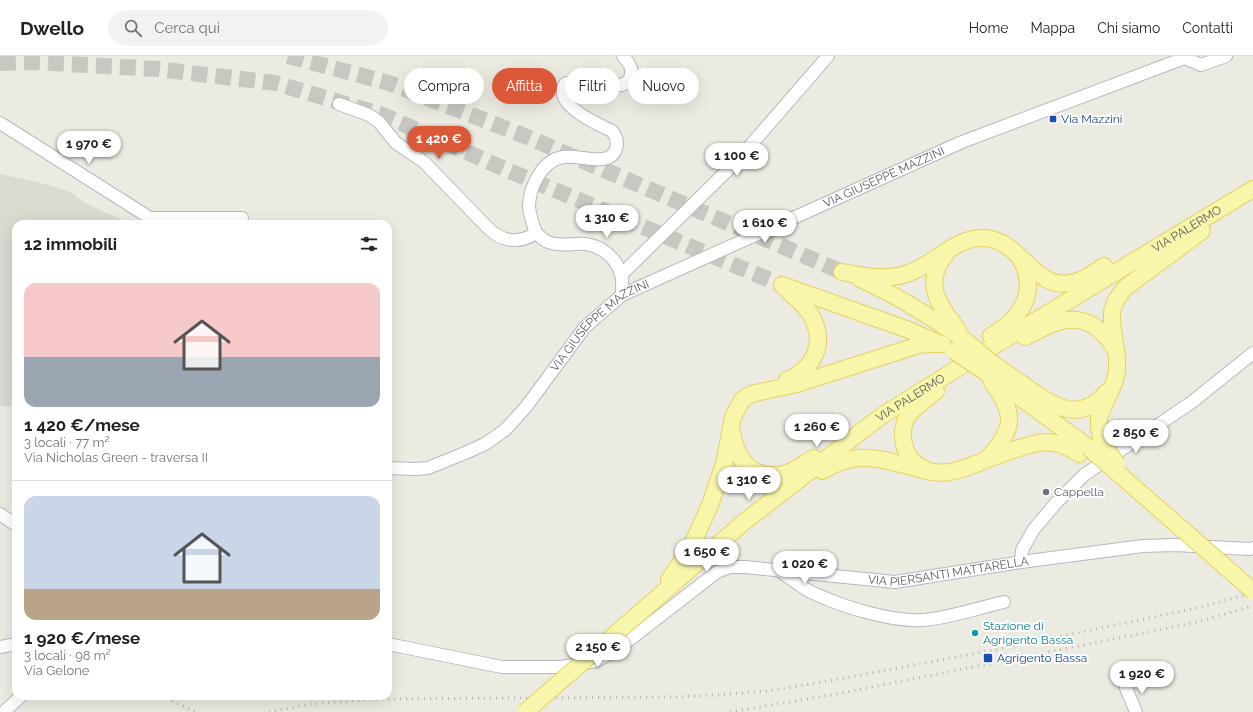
<!DOCTYPE html>
<html lang="it">
<head>
<meta charset="utf-8">
<style>
  :root { --surface:#fff; --page:#f2f2f2; --text:#222; --muted:#767676; --line:#e0e0e0; --accent:#db5938 }
  body { margin:0; font-family:Raleway,sans-serif; background:var(--page); color:var(--text); height:100vh; display:flex; flex-direction:column; font-size:15px; white-space:nowrap }
  * { box-sizing:border-box; margin:0 }
  p { font-size:13px; color:var(--muted) }
  .icon { flex:none; width:22px; height:22px; fill:none; stroke:currentColor; stroke-width:2; stroke-linecap:round; stroke-linejoin:round }
  .map { position:relative; flex:1; overflow:hidden }
  .side { position:absolute; left:12px; top:164px; width:380px; height:480px; display:flex; flex-direction:column; background:var(--surface); border-radius:12px; box-shadow:0 4px 16px #0002 }
  .side>* { flex:none }
  .guide { position:absolute; left:404px; top:12px; width:380px; height:36px; display:flex; gap:8px }
  .price { position:absolute; translate:-50% -34px; padding:0 9px; border-radius:14px; background:#fff; color:#222; font-size:13px; line-height:26px; filter:drop-shadow(0 1px 2px #0008) }
  .price::after { content:''; position:absolute; left:50%; top:24px; width:12px; height:9px; margin-left:-6px; background:inherit; clip-path:polygon(0 0,100% 0,50% 100%) }
  .price.on { background:var(--accent); color:#fff }
  ul { padding:0; list-style:none }
  li { display:grid; align-content:center; gap:8px; height:212px; padding:0 12px }
  li+li { border-top:1px solid var(--line) }
  li span { display:grid; place-items:center; height:124px; border-radius:12px; color:#555 }
  li>.icon { margin-inline-start:auto }
  span .icon { width:72px; height:72px; fill:#fffc; stroke-width:1 }
  li b { font-size:17px }
  h2 { display:flex; justify-content:space-between; align-items:center; height:48px; padding:0 12px; font-size:17px }
  .tag { padding:0 14px; border-radius:18px; background:var(--surface); box-shadow:0 4px 16px #0002; font-size:14px; line-height:36px }
  .tag.on { background:var(--accent); color:#fff }
  header { display:flex; align-items:center; gap:24px; box-sizing:border-box; height:56px; padding:0 20px; background:var(--surface); border-bottom:1px solid var(--line) }
  header strong { font-size:19px }
  nav { display:flex; gap:22px; margin-inline-start:auto; font-size:14px }
  .search { width:280px; height:36px; background:var(--page); display:flex; align-items:center; gap:10px; box-sizing:border-box; padding:0 14px; border-radius:22px; color:var(--muted); font-size:15px }
  .map>svg:first-child { display:block }
  .education { fill:#dbdad0 }
  .lines { fill:none; stroke-linecap:round; stroke-linejoin:round }
  .major-tunnel { stroke:#c8c7c1; stroke-width:16; stroke-dasharray:16 8; stroke-linecap:butt }
  .minor-casing { stroke:#b7b8bd; stroke-width:14 }
  .major-casing { stroke:#e6d160; stroke-width:18 }
  .minor { stroke:#fff; stroke-width:12 }
  .major { stroke:#f8f6aa; stroke-width:16 }
  .rail { stroke:#b2b3b3; stroke-width:3; stroke-dasharray:1 5; stroke-linecap:butt }
  .major-bridge-casing { stroke:#e6d160; stroke-width:18; stroke-linecap:butt }
  .major-bridge { stroke:#f8f6aa; stroke-width:16 }
  .transit-dot { fill:#1a4fb4; stroke:#fff; stroke-width:1.5 }
  .worship-dot { fill:#6b7280; stroke:#fff; stroke-width:1.5 }
  .culture-dot { fill:#0f9aa8; stroke:#fff; stroke-width:1.5 }
  .labels { text-anchor:middle; dominant-baseline:central; stroke-width:4; stroke-linejoin:round; paint-order:stroke }
  .transit-label { font-size:12px; fill:#164399; stroke:#fff; text-anchor:start }
  .street-label { font-size:12px; fill:#5a5c61; stroke:#fff }
  .worship-label { font-size:12px; fill:#5b616d; stroke:#fff; text-anchor:start }
  .culture-label { font-size:12px; fill:#0d838f; stroke:#fff; text-anchor:start }
</style>
</head>
<body>
<header>
<strong>Dwello</strong>
<div class="search"><svg class="icon" aria-label="search" viewBox="0 0 24 24"><circle cx="10" cy="10" r="6"/><path d="M15 15l6 6"/></svg>Cerca qui</div>
<nav><a>Home</a><a>Mappa</a><a>Chi siamo</a><a>Contatti</a></nav>
</header>
<div class="map">
<svg width="1253" height="656" viewBox="0 0 1253 656">
  <rect width="100%" height="100%" fill="#ecebe1"/>
  <!-- education -->
  <path class="education" d="M0,118L37,126L68,135L85,147L131,168H16V351L0,350Z"/>
  <g class="lines">
    <!-- major-tunnel -->
    <path class="major-tunnel" d="M288,0L389,27L525,80L842,216
      M0,7L34,6L157,13L275,27L383,59L507,114L782,229"/>
    <defs>
      <g id="minor">
        <path d="M1185,2L1201,9L1226,0"/>
        <path d="M339,48L369,59L379,66L396,87L424,106L488,172C502,186 519,188 536,177"/>
        <path d="M0,67L150,162V168"/>
        <path d="M150,162H242"/>
        <path d="M536,177C533,169 530,160 529,151C529,132 542,104 563,101C576,99 590,105 603,103C617,101 621,86 612,75C599,69 559,51 563,33C563,30 565,27 568,27C584,22 621,40 630,22C634,13 629,7 623,0"/>
        <path d="M536,177C540,180 544,185 548,186C561,191 573,187 585,188C602,190 616,202 621,218C623,224 622,233 622,239"/>
        <path d="M621,219L736,106L828,0"/>
        <path id="s1" d="M388,412L414,413L428,412L465,397L485,388L505,374L526,351L585,271L622,239L962,86L1190,0"/>
        <path d="M0,458L16,469"/>
        <path d="M1021,506L1022,494L1034,473L1056,447L1084,419L1192,346L1253,297"/>
        <path d="M780,515C790,522 800,530 811,536C840,550 890,566 923,564C950,562 978,552 1004,546"/>
        <path id="s2" d="M388,588L502,611H561L585,607L596,605L615,595L717,516L730,511H745L895,526L1021,506L1143,490L1175,489L1249,493L1253,492"/>
        <path d="M0,591L16,588"/>
        <path d="M1126,632L1136,656"/>
        <path d="M4,656L21,640"/>
      </g>
      <g id="major">
        <path d="M946,198C922,226 939,250 958,274"/>
        <path d="M842,216C864,220 888,225 909,217C935,208 956,180 985,182C1025,185 1036,245 1083,223C1091,219 1098,214 1104,210"/>
        <path d="M860,223C899,240 933,262 967,286"/>
        <path d="M782,229L909,274L938,287"/>
        <path d="M786,233C796,242 808,251 813,263C826,290 812,314 787,324"/>
        <path d="M991,280C1020,263 1039,238 1021,204"/>
        <path d="M1025,281C1037,275 1049,268 1062,265C1086,259 1107,275 1116,296"/>
        <path d="M993,308C1005,316 1017,324 1029,333C1055,352 1081,367 1107,336"/>
        <path d="M985,316L1088,391"/>
        <path d="M732,376C736,404 753,425 783,418C794,416 804,407 814,402"/>
        <path d="M1101,382L1099,371V361L1114,327L1117,315V302L1112,267V256L1116,244L1125,232L1202,175"/>
        <path d="M987,403C1015,372 1016,359 992,326"/>
        <path d="M925,413C919,410 913,407 910,402C901,389 900,369 910,357C917,349 928,342 936,335"/>
        <path d="M822,415C857,394 875,402 913,411C925,415 936,418 949,416C960,415 970,410 981,406C996,400 1029,387 1045,386C1057,386 1069,391 1079,398"/>
        <path d="M669,524L691,491L710,449L724,408L733,361L742,344L751,338L797,328L919,289L929,288H942"/>
        <path id="s3" d="M651,547L744,466L880,361L974,302L1253,133"/>
      </g>
    </defs>
    <!-- minor casing -->
    <use href="#minor" class="minor-casing"/>
    <!-- major casing -->
    <use href="#major" class="major-casing"/>
    <!-- minor -->
    <use href="#minor" class="minor"/>
    <!-- major -->
    <use href="#major" class="major"/>
    <!-- rail -->
    <path class="rail" d="M161,640L196,656
      M269,656L311,648L382,643L666,641L702,640L768,635L840,623L1030,587L1201,551L1253,537
      M730,656L842,637L1154,575L1197,566L1253,550"/>
    <defs>
      <path id="major-bridge" d="M967,286L993,308
        M954,295L985,316
        M1101,382L1105,391L1117,408
        M1088,391L1253,535
        M525,656L651,547"/>
    </defs>
    <!-- major-bridge casing -->
    <use href="#major-bridge" class="major-bridge-casing"/>
    <!-- major-bridge -->
    <use href="#major-bridge" class="major-bridge"/>
  </g>
  <!-- markers -->
  <g class="transit-dot">
    <rect x="1049" y="59" width="8" height="8" rx="2"/>
    <rect x="983" y="597" width="10" height="10" rx="2"/>
  </g>
  <circle class="worship-dot" cx="1046" cy="436" r="4"/>
  <circle class="culture-dot" cx="975" cy="577" r="4"/>
  <g class="labels">
    <!-- transit labels -->
    <g class="transit-label">
      <text x="1061" y="63">Via Mazzini</text>
      <text x="997" y="602">Agrigento Bassa</text>
    </g>
    <!-- street labels -->
    <g class="street-label">
      <text stroke="none"><textPath href="#s1" startOffset="593">VIA GIUSEPPE MAZZINI</textPath></text>
      <text stroke="none"><textPath href="#s3" startOffset="655">VIA PALERMO</textPath></text>
      <text stroke="none"><textPath href="#s1" startOffset="269">VIA GIUSEPPE MAZZINI</textPath></text>
      <text stroke="none"><textPath href="#s3" startOffset="331">VIA PALERMO</textPath></text>
      <text stroke="none"><textPath href="#s2" startOffset="595">VIA PIERSANTI MATTARELLA</textPath></text>
    </g>
    <!-- worship labels -->
    <g class="worship-label">
      <text x="1054" y="436">Cappella</text>
    </g>
    <!-- culture labels -->
    <g class="culture-label">
      <text x="983" y="570">Stazione di<tspan x="983" dy="14">Agrigento Bassa</tspan></text>
    </g>
  </g>
</svg>
<b class="price on" style="left:439px;top:104px">1 420 €</b>
<b class="price" style="left:89px;top:109px">1 970 €</b>
<b class="price" style="left:737px;top:121px">1 100 €</b>
<b class="price" style="left:607px;top:183px">1 310 €</b>
<b class="price" style="left:765px;top:188px">1 610 €</b>
<b class="price" style="left:817px;top:392px">1 260 €</b>
<b class="price" style="left:1136px;top:398px">2 850 €</b>
<b class="price" style="left:749px;top:445px">1 310 €</b>
<b class="price" style="left:707px;top:517px">1 650 €</b>
<b class="price" style="left:805px;top:529px">1 020 €</b>
<b class="price" style="left:598px;top:612px">2 150 €</b>
<b class="price" style="left:1142px;top:639px">1 920 €</b>
<div class="guide">
<a class="tag">Compra</a>
<a class="tag on">Affitta</a>
<a class="tag">Filtri</a>
<a class="tag">Nuovo</a>
</div>
<section class="side">
<h2>12 immobili<svg class="icon" aria-label="filters" viewBox="0 0 24 24"><path d="M4 7h16M4 17h16"/><circle cx="9" cy="7" r="2"/><circle cx="15" cy="17" r="2"/></svg></h2>
<ul>
<li><span style="background:linear-gradient(#f6c9c9 60%,#9aa5b1 0)"><svg class="icon" aria-label="home" viewBox="0 0 24 24"><path d="M3 11l9-7 9 7M6 9v11h12V9"/></svg></span><div><b>1 420 €/mese</b><p>3 locali · 77 m²</p><p>Via Nicholas Green - traversa II</p></div></li>
<li><span style="background:linear-gradient(#c9d6e8 75%,#b9a48a 0)"><svg class="icon" aria-label="home" viewBox="0 0 24 24"><path d="M3 11l9-7 9 7M6 9v11h12V9"/></svg></span><div><b>1 920 €/mese</b><p>3 locali · 98 m²</p><p>Via Gelone</p></div></li>
</ul>
</section>
</div>
</body>
</html>
